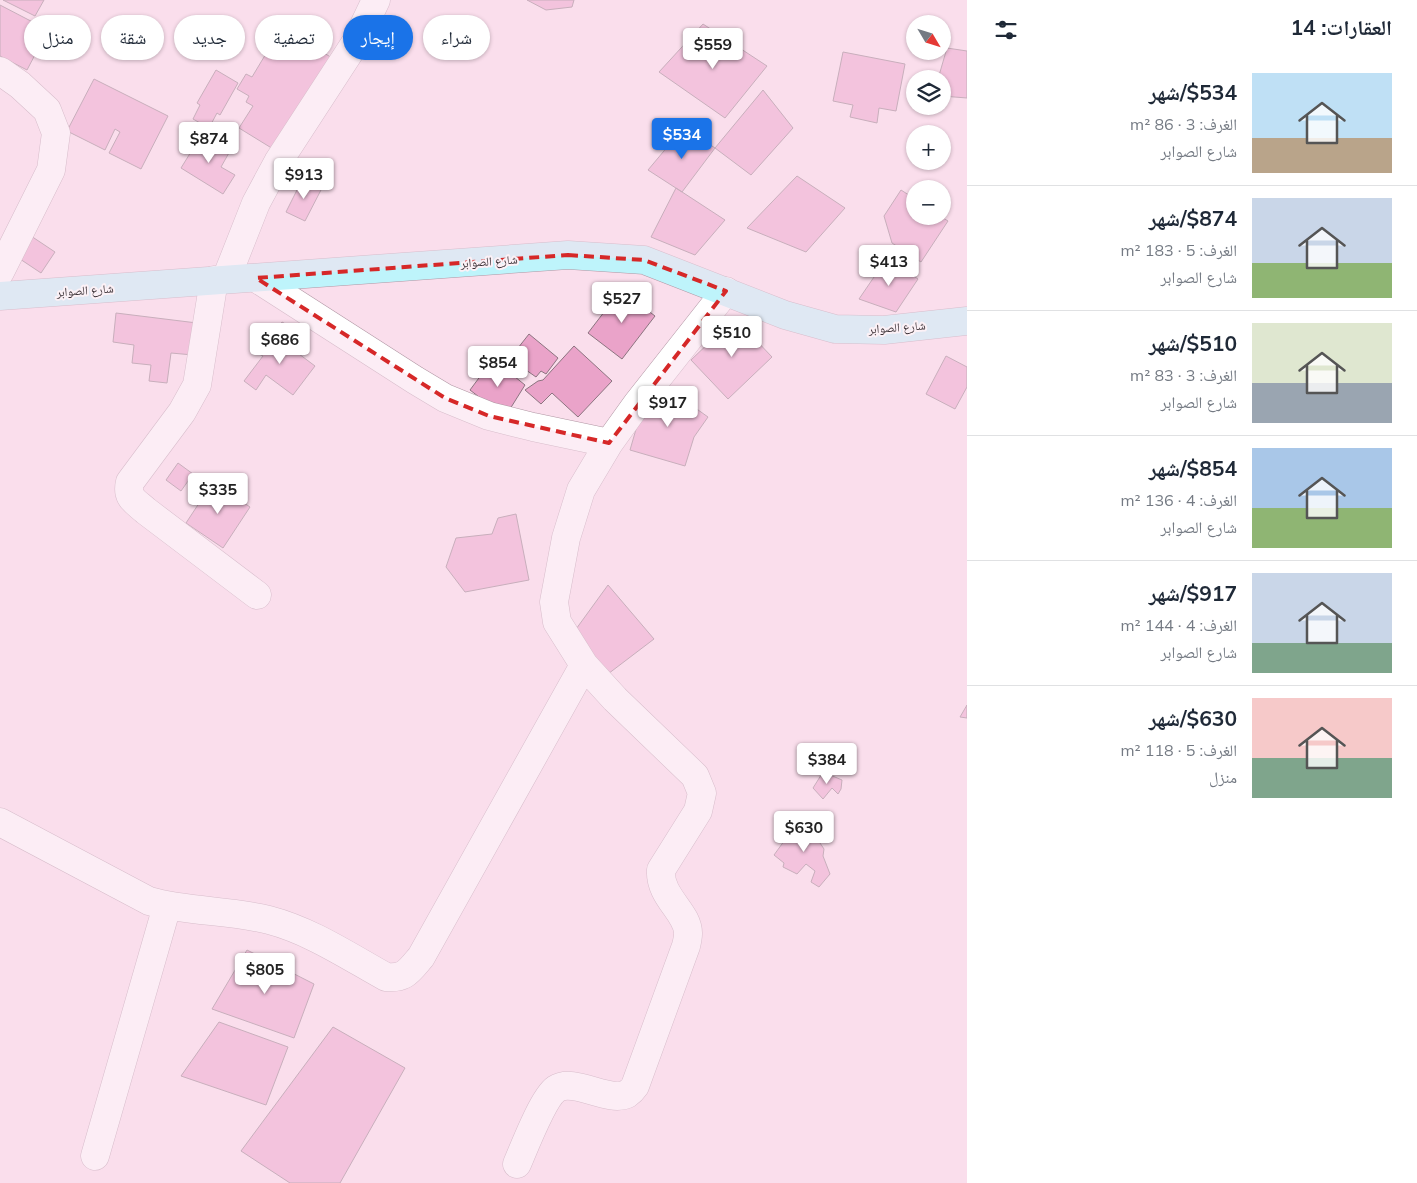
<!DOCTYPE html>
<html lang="ar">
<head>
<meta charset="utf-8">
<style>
  :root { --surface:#fff; --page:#f2f2f3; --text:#1f2937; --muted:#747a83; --line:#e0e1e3; --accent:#1a73e8 }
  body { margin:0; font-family:Mulish,"Noto Naskh Arabic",sans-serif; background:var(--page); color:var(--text); direction:rtl; height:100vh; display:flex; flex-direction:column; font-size:19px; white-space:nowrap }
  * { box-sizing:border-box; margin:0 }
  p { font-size:16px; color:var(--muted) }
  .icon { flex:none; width:28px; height:28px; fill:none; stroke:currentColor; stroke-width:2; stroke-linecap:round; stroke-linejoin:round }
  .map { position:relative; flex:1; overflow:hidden; direction:ltr }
  .details { display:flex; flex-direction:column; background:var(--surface); width:450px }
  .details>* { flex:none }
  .hud { position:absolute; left:15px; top:15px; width:475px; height:45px; direction:rtl; display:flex; gap:10px }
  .needle { width:32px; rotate:128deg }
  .fabs { position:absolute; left:906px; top:15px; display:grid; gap:10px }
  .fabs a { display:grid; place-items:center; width:45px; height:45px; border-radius:50%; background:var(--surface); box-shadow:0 1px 4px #0004; font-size:25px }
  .price { position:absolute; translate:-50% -42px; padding:0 11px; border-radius:5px; background:#fff; color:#222; font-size:16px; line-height:32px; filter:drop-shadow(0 1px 2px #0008) }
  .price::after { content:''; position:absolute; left:50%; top:30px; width:15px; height:11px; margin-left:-8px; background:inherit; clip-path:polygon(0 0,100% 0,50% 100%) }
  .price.on { background:var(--accent); color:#fff }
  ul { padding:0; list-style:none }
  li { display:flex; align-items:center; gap:15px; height:125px; padding:0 25px }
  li+li { border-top:1px solid var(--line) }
  li span { display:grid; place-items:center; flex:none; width:140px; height:100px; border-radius:0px; color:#555 }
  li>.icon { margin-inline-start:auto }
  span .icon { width:60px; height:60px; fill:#fffc; stroke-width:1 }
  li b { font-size:21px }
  h2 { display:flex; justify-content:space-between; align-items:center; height:60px; padding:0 25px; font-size:21px }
  .tag { padding:0 18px; border-radius:22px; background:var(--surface); box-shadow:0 1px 4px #0004; font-size:18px; line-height:45px }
  .tag.on { background:var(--accent); color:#fff }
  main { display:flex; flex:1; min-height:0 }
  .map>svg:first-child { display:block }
  .building { fill:#eaa3c9; stroke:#8c7480 }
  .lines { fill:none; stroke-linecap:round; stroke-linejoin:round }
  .street-casing { stroke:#b096a3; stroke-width:29 }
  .secondary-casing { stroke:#b096a3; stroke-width:29 }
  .street { stroke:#fff; stroke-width:28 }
  .secondary { stroke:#bef4fb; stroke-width:28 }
  .marked { fill:none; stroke:#d62828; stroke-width:4; stroke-dasharray:10 6; stroke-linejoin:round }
  .labels { text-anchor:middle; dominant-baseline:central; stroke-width:4; stroke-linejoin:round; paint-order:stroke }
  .street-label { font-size:12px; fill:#3c3237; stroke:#fcf1f6 }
</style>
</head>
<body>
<main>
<section class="details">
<h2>العقارات: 14<svg class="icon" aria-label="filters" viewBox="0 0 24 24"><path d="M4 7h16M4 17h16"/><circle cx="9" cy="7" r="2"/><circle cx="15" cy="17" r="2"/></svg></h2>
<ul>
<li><span style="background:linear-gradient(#bfe0f5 65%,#b9a48a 0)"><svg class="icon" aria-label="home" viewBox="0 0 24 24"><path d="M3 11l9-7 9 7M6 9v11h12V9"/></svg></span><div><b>$534/شهر</b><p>الغرف: 3 · 86 m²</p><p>شارع الصوابر</p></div></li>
<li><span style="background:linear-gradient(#c9d6e8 65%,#8fb573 0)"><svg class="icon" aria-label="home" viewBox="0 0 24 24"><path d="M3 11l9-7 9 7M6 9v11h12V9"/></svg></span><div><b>$874/شهر</b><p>الغرف: 5 · 183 m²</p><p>شارع الصوابر</p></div></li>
<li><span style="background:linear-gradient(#dfe7d0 60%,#9aa5b1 0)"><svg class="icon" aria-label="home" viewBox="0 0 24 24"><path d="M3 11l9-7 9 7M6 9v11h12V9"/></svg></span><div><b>$510/شهر</b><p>الغرف: 3 · 83 m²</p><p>شارع الصوابر</p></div></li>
<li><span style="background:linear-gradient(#a9c7e8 60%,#8fb573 0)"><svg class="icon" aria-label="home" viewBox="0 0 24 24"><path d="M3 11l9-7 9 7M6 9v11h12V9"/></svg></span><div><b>$854/شهر</b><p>الغرف: 4 · 136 m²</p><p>شارع الصوابر</p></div></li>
<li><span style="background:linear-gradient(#c9d6e8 70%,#7fa58c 0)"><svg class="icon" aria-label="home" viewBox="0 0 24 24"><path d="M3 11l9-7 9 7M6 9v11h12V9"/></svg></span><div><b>$917/شهر</b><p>الغرف: 4 · 144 m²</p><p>شارع الصوابر</p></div></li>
<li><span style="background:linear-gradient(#f6c9c9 60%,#7fa58c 0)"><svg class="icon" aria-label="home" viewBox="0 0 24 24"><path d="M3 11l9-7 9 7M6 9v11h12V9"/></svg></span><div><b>$630/شهر</b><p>الغرف: 5 · 118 m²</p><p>منزل</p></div></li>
</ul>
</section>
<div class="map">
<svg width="967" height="1183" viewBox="0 0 967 1183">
  <rect width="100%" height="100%" fill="#fadeec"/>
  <!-- building -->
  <path class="building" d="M3,0H44L35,16Z
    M527,0H574L572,7L546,10Z
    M0,5L48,30L27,70L0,56Z
    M703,24L767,66L725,118L659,72Z
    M282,27L337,61L278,152L239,128L253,106L246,102L249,96L237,89L246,74L252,77Z
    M947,48L967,51V98L942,96V79H938Z
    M843,52L905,64L896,111L879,108L877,123L850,117L853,105L833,101Z
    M216,70L238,83L220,115L217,113L209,128L193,119L200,105L197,103Z
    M94,79L168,116L141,169L109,153L120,132L115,129L105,150L67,131Z
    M763,90L793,128L751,175L715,148Z
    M684,127L715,148L682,192L648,170Z
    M202,134L230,151L221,167L235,175L223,194L181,168Z
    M797,176L845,208L806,252L747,228Z
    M303,178L322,188L305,221L286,212Z
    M676,188L725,220L695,255L651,237Z
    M901,190L915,199V216H940L948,221L921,262L892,243L884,216Z
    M28,234L55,252L41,273L14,255Z
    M887,258L918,279L896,312L859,299Z
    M621,290L655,316L622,359L588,333Z
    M116,313L197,323L193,355L171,353L167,383L149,381L151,365L132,363L134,345L113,342Z
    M735,318L772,357L728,399L691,360Z
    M282,322L289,326L279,339L315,366L293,395L266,375L256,390L244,381L263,356L259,354Z
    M529,334L558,358L546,374L541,371L536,377L526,370L521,377L507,362Z
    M574,346L612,381L578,417L552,393L541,404L525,390L538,381L543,380Z
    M946,356L967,367V387L955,409L926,394Z
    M493,359L525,385L505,417L470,390Z
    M663,385L708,417L694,437L685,466L630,450L639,419Z
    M178,463L193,474L181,491L166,480Z
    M213,482L250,507L223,548L186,523Z
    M516,514L529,580L465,592L446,567L456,538L492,534L498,518Z
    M608,585L654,639L604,677L571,636Z
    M967,705V718L960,717Z
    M823,772L842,780L841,789L838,794L832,788L823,799L813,788Z
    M813,825L823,833L818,840L824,849L823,856L830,874L819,887L811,882L815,871L806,864L797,874L783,867L784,863L774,855L795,826L808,832Z
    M247,950L314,984L294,1038L212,1009Z
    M219,1022L288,1047L266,1105L181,1076Z
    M333,1027L405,1068L340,1183H290L241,1151Z"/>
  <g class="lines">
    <defs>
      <path id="street" d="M0,71L20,85L47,110L56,133L51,170L0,272
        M256,278L415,380L445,398L489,416L533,427L609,443
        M226,279L256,203L278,162L356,42L376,0
        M214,280L197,385L182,412L130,482C126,498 135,501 146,511L257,595
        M0,822L149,901C188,912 229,910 269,920C311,931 348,956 386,977C405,979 409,971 421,957L584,665
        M95,1156L167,906
        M517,1164C524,1148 543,1098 556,1089C574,1077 608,1103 627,1094C630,1092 633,1089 635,1086L686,946C687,942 688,938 688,934C689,913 659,897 661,870L698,811L702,793L695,776L615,699L584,665L557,622L554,602L566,538L581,490L609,443L637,404L726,291"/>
      <path id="secondary" d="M0,296L568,255L644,260L785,315L835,329L884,330L967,321"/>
    </defs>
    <!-- street casing -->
    <use href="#street" class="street-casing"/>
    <!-- secondary casing -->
    <use href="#secondary" class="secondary-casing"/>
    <!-- street -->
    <use href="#street" class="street"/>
    <!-- secondary -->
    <use href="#secondary" class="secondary"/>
  </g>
  <!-- marked area -->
  <path d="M0 0H967V1183H0ZM568,255L644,260L726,291L609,443L489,416L445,398L256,278Z" fill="#fadeec" fill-opacity=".55" fill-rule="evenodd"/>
  <path class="marked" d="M568,255L644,260L726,291L609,443L489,416L445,398L256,278Z"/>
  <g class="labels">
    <!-- street labels -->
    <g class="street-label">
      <text transform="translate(489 261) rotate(-4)">شارع الصوابر</text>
      <text transform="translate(85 290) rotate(-4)">شارع الصوابر</text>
      <text transform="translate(897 327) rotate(-4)">شارع الصوابر</text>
    </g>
  </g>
</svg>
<div class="fabs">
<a><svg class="needle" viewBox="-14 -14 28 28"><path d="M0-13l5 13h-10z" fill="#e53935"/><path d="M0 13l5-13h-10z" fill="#747a83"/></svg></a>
<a><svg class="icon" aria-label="layers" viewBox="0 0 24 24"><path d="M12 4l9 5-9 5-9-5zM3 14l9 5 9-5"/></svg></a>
<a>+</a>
<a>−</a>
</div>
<b class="price" style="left:713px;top:70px">$559</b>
<b class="price on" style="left:682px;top:160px">$534</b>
<b class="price" style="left:209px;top:164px">$874</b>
<b class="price" style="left:304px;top:200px">$913</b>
<b class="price" style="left:889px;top:287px">$413</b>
<b class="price" style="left:622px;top:324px">$527</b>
<b class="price" style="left:732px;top:358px">$510</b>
<b class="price" style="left:280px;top:365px">$686</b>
<b class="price" style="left:498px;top:388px">$854</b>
<b class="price" style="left:668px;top:428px">$917</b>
<b class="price" style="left:218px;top:515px">$335</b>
<b class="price" style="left:827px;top:785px">$384</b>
<b class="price" style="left:804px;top:853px">$630</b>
<b class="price" style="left:265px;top:995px">$805</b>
<div class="hud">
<a class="tag">شراء</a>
<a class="tag on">إيجار</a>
<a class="tag">تصفية</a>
<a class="tag">جديد</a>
<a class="tag">شقة</a>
<a class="tag">منزل</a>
</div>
</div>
</main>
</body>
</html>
